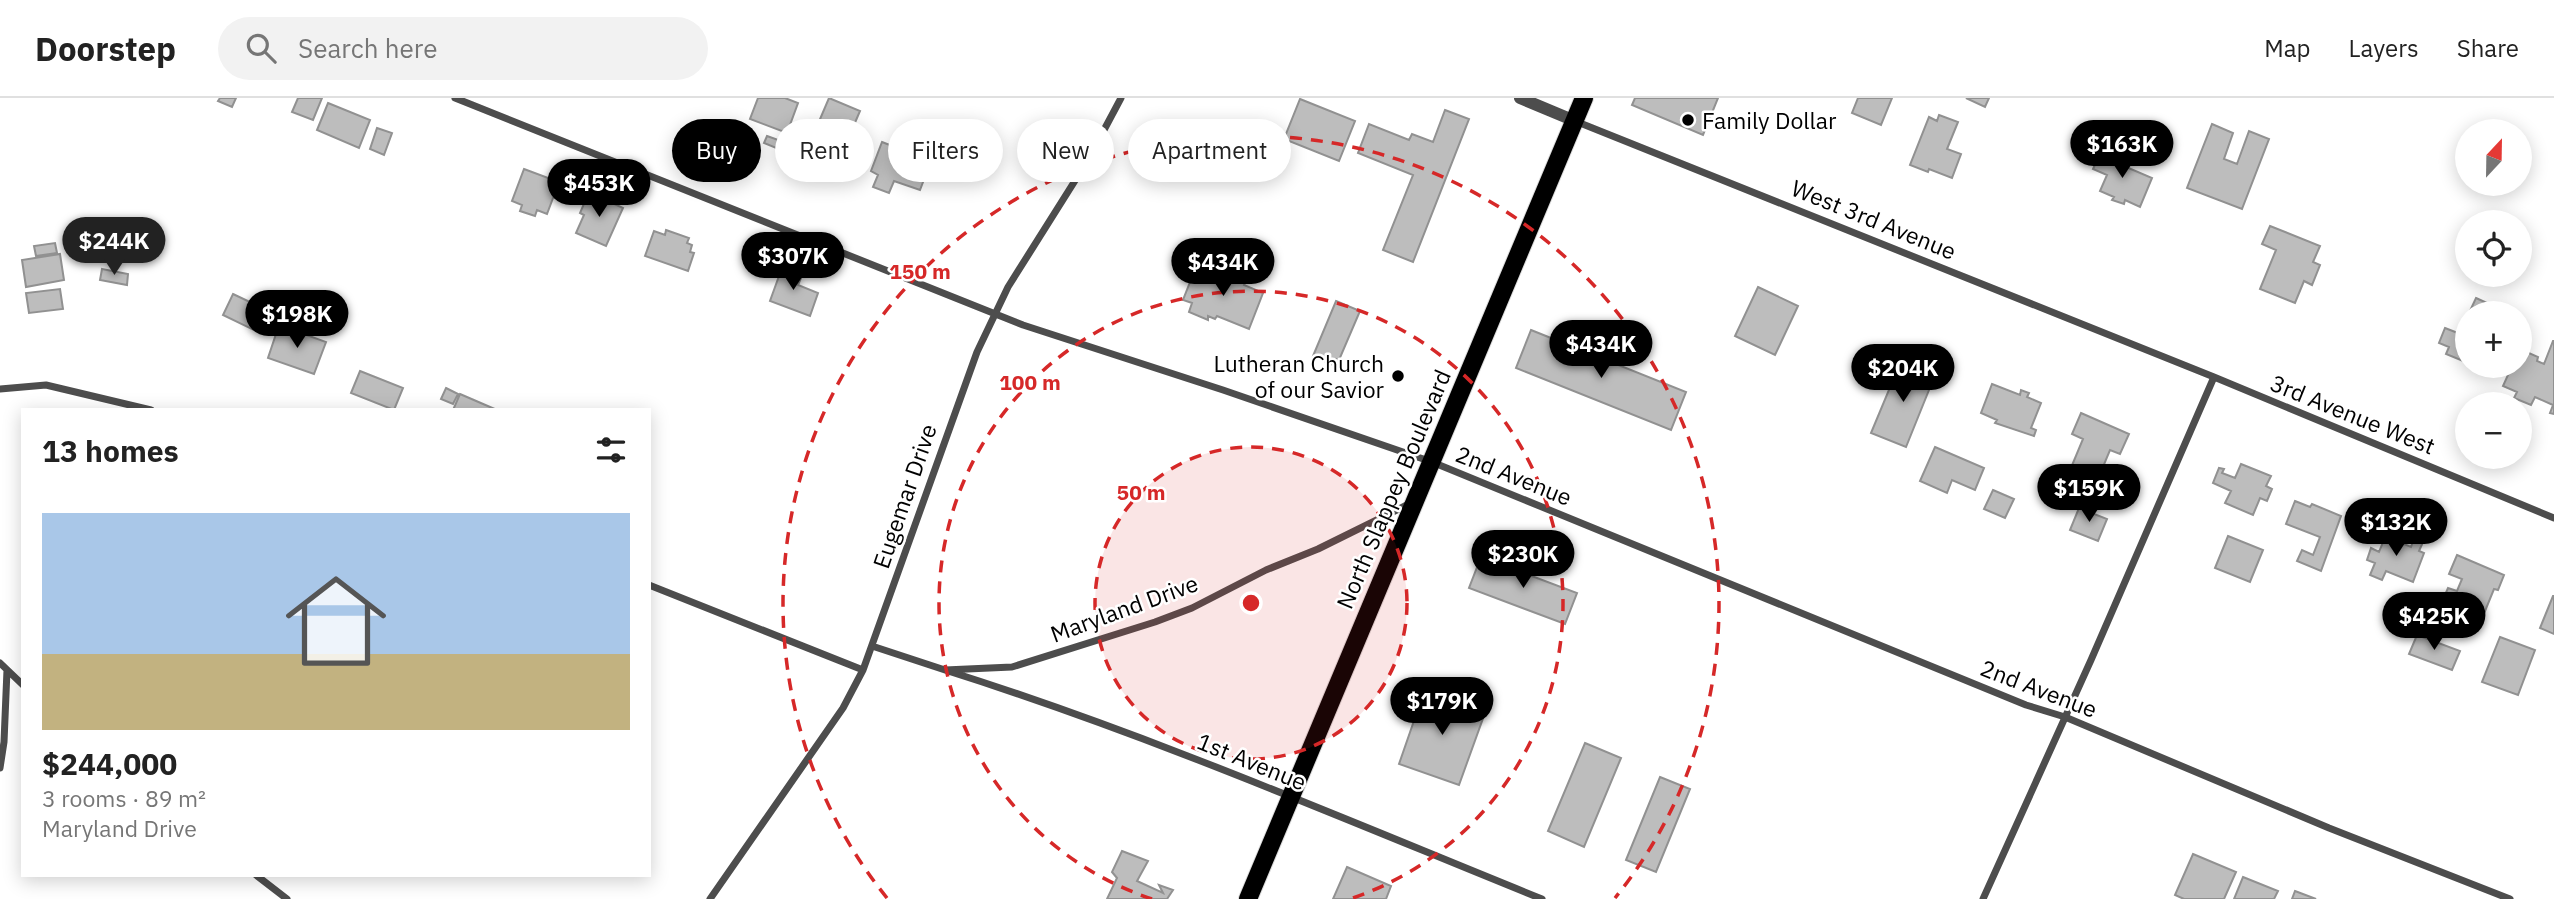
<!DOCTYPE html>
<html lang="en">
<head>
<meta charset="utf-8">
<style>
  :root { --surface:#fff; --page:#f2f2f2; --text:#222; --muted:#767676; --line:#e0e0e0; --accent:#000 }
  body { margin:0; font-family:"IBM Plex Sans",sans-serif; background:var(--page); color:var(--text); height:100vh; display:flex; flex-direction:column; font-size:26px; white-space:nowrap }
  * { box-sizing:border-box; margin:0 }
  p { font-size:23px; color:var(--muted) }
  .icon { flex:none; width:38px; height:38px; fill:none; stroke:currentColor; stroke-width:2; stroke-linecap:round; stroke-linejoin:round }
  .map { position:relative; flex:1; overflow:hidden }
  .side { position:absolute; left:21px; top:310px; width:630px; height:469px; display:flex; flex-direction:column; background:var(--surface); border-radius:0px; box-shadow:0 4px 18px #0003 }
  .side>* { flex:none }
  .banner { position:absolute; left:672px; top:21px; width:665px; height:63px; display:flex; gap:14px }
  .needle { width:46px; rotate:22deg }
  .fabs { position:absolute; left:2455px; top:21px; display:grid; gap:14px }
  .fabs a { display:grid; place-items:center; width:77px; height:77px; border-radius:50%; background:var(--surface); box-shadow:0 4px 18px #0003; font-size:35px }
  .price { position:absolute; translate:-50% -60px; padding:0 16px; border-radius:24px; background:var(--accent); color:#fff; font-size:23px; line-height:46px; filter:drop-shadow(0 2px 4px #0008) }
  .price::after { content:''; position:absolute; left:50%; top:42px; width:21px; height:16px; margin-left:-10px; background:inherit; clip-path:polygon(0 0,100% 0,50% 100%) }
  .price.current { background:#222; color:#fff }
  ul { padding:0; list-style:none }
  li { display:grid; align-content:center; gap:14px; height:371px; padding:0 21px }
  li span { display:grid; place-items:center; height:217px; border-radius:0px; color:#555 }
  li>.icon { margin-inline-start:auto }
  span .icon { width:126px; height:126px; fill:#fffc; stroke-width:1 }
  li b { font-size:30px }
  h2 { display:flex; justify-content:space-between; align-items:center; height:84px; padding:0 21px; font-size:30px }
  .pill { padding:0 24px; border-radius:32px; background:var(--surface); box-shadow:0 4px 18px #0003; font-size:24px; line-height:63px }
  .pill.current { background:var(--accent); color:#fff }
  header { display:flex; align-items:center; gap:42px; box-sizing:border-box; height:98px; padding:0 35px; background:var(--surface); border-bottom:2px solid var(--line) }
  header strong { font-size:33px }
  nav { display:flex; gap:38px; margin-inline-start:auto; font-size:24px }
  .search { width:490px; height:63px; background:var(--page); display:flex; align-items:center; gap:18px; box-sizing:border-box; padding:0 24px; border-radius:38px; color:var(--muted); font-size:26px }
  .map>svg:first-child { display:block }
  .building { fill:#bdbdbd; stroke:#919191; stroke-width:2 }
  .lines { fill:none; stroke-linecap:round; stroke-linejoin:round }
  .primary-casing { stroke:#dbdbdb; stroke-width:20 }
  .minor { stroke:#4d4d4d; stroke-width:7 }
  .tertiary { stroke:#4d4d4d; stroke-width:12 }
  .primary { stroke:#000; stroke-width:18 }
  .ring { fill:none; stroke:#d62828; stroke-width:3.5; stroke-dasharray:12 9 }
  .poi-dot { fill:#000; stroke:#fff; stroke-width:2.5 }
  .labels { text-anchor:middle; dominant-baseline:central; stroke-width:5; stroke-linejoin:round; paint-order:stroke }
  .poi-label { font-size:23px; fill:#000; stroke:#fff; text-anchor:start }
  .street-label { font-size:23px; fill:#000; stroke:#fff }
  .centre { fill:#d62828; stroke:#fff; stroke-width:3.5 }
  .ring-label { font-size:21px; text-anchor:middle; font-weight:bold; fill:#d62828; stroke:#fff; stroke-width:5; stroke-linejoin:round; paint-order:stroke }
</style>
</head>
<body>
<header>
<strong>Doorstep</strong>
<div class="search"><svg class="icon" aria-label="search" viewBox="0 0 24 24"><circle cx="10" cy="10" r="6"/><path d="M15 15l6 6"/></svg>Search here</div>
<nav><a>Map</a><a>Layers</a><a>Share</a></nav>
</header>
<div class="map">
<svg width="2554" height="801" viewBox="0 0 2554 801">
  <rect width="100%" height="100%" fill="#fff"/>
  <!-- building -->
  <path class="building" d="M220,0H236L232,9L218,3Z
    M298,0H322L313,22L292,14Z
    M758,0H785L798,5L787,35L750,21Z
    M829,0L860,13L848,41L862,47L853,71L836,65L838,59L809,47Z
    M1635,0H1718L1703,37L1632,7Z
    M1858,0H1892L1881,27L1852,15Z
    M1966,0H1989L1985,9Z
    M1300,1L1355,23L1339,63L1284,41Z
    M328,5L370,22L359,50L317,32Z
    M1445,12L1469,21L1413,164L1383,152L1413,77L1358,55L1369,26L1409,42L1412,36L1433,44Z
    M1939,17L1958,24L1947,51L1961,56L1952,80L1929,71L1928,74L1910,67L1929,19L1937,23Z
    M2212,26L2233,35L2224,61L2237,66L2249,33L2269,41L2242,111L2187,90Z
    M377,30L392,35L384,57L370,51Z
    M767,38L784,44L781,52L764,45Z
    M882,44L931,63L920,92L894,83L889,95L873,89L878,77L871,73Z
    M2103,49L2116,54L2112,63L2152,80L2140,109L2125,102L2124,106L2112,102L2114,99L2100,93L2107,77L2093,71Z
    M524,71L559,84L547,116L537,112L535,118L520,113L522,107L512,103Z
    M589,94L623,110L606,148L576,135L584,117L580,115Z
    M2270,128L2320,148L2313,164L2320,167L2312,187L2304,183L2295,205L2260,191L2276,152L2262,146Z
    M666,132L689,140L687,145L692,147L690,154L694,155L688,173L645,158L654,133L665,137Z
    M55,145L57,155L36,158L34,148Z
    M60,156L64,182L26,189L22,162Z
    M783,167L803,175L798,187L818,195L810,218L770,203Z
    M1222,170L1247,180L1244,187L1263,195L1249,231L1217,218L1215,221L1208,218V222L1189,214L1192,205L1183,202L1194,174L1216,183Z
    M102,171L128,176L127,187L100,182Z
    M1758,189L1798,208L1775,257L1735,238Z
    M60,191L63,211L29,215L26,195Z
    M233,196L267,212L256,233L223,217Z
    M2476,200L2498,210L2495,215H2469Z
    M1336,203L1360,213L1339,262L1336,261L1333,267L1313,258Z
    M279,227L326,244L314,276L268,260Z
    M2445,230L2468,239V265L2446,256L2449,249L2439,245Z
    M1531,232L1686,294L1671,332L1516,270Z
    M2553,243H2554V316L2550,315L2553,307L2535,299L2531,307L2514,300L2517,294L2503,288L2512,268H2520V251L2538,259L2537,263L2544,266Z
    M1901,263L1935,277L1906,349L1871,335Z
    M360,273L403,290L394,312L351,295Z
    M1992,286L2020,297L2021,292L2029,295L2027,299L2041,305L2031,330L2036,332L2034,338L1995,325L1997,322L1981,315Z
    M446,290L458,296L453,306L441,301Z
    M460,296L497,312H453Z
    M2081,315L2129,336L2120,356L2110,352L2095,388L2068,377L2083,341L2072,336Z
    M1935,349L1984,370L1975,392L1952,382L1947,395L1920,383Z
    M2241,366L2271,378L2266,388L2272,391L2267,403L2260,400L2253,417L2225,405L2231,393L2213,385L2219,370L2224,371L2222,375L2235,380Z
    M1993,392L2014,401L2005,420L1984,411Z
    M2295,403L2310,409L2312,406L2341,418L2321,473L2297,463L2302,452L2313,457L2320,439L2286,426Z
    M2079,410L2107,421L2098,443L2070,432Z
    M2389,430L2398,433L2394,442L2411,449L2414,441L2423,444L2419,453L2424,455L2413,484L2386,473L2382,482L2370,477L2375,465L2367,462L2371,450L2379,454Z
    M2228,438L2263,452L2250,484L2215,470Z
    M2457,457L2504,477L2498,492L2494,491L2481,523L2441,506L2448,490L2457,493L2462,481L2449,476Z
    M1481,459L1577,495L1565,526L1469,490Z
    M2553,498H2554V536L2540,530Z
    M2417,537L2460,553L2452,572L2409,556Z
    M2500,539L2535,552L2518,597L2482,584Z
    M1425,591L1486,612L1459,687L1399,666Z
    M1585,645L1621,660L1584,749L1548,733Z
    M1660,679L1690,691L1656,774L1626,762Z
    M1122,753L1148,763L1137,783L1163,795L1159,787L1173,792L1167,801H1107L1117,780L1112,774Z
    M2193,756L2236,774L2224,801H2184L2175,797Z
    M1347,769L1391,788L1386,801H1333Z
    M2243,779L2278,793L2274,801H2234Z
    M2295,793L2316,801H2292Z"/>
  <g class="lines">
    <defs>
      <path id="primary" d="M1248,801L1584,0"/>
    </defs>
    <!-- primary casing -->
    <use href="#primary" class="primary-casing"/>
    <!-- minor -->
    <path class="minor" d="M455,0L1023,227L1223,292L1432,364L2026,607L2065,619L2329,730L2510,801
      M1575,23L2214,279L2554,420
      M0,291L46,287L151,312
      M649,487L863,572
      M872,548L945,572L1012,569L1155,524L1192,510L1266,472L1318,451L1411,405
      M0,565L23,587
      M945,572C1148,636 1344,721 1542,801
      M0,670L4,644L7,572
      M256,777L287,801
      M710,801L843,610L863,572L977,254L1008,189L1088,62L1121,0
      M1983,801L2091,562L2214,279"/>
    <!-- tertiary -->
    <path class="tertiary" d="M1520,0L1575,23"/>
    <!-- primary -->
    <use href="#primary" class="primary"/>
  </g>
  <!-- distance rings -->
  <circle cx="1251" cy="505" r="156" fill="#d62828" fill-opacity=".12"/>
  <g class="ring">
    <circle cx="1251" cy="505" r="156"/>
    <path d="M1152 801A312 312 0 1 1 1350 801"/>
    <path d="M887 800A468 468 0 1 1 1615 800"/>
  </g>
  <!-- markers -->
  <g class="poi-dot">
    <circle cx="1688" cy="22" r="7"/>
    <circle cx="1398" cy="278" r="7"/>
  </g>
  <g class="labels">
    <!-- poi labels -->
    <g class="poi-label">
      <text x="1702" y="22">Family Dollar</text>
      <text x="1384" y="265" text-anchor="end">Lutheran Church<tspan x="1384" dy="26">of our Savior</tspan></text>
    </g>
    <!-- street labels -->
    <g class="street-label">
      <text transform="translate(1874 121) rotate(22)">West 3rd Avenue</text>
      <text transform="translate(2353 316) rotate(22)">3rd Avenue West</text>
      <text transform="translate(1514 377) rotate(22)">2nd Avenue</text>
      <text transform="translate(1393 391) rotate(-67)">North Slappey Boulevard</text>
      <text transform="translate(904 398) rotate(-71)">Eugemar Drive</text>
      <text transform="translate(1124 510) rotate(-20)">Maryland Drive</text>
      <text transform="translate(2039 590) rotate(21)">2nd Avenue</text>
      <text transform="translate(1252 663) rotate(22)">1st Avenue</text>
    </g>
  </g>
  <circle cx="1251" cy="505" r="10" class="centre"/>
  <g class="ring-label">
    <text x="920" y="181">150 m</text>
    <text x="1030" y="292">100 m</text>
    <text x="1141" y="402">50 m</text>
  </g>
</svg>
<div class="fabs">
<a><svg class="needle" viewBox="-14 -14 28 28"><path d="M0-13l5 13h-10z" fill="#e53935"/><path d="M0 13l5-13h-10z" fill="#767676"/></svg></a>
<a><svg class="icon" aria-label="locate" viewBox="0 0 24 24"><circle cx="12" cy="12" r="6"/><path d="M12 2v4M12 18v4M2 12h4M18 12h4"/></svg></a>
<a>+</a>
<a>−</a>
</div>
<b class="price" style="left:2122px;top:82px">$163K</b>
<b class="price" style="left:599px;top:121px">$453K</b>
<b class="price current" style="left:114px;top:179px">$244K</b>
<b class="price" style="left:793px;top:194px">$307K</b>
<b class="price" style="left:1223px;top:200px">$434K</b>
<b class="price" style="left:297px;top:252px">$198K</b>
<b class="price" style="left:1601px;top:282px">$434K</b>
<b class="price" style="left:1903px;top:306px">$204K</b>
<b class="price" style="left:2089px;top:426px">$159K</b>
<b class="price" style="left:2396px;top:460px">$132K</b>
<b class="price" style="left:1523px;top:492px">$230K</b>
<b class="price" style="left:2434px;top:554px">$425K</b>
<b class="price" style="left:1442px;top:639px">$179K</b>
<div class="banner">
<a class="pill current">Buy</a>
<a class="pill">Rent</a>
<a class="pill">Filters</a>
<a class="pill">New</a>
<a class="pill">Apartment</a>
</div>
<section class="side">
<h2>13 homes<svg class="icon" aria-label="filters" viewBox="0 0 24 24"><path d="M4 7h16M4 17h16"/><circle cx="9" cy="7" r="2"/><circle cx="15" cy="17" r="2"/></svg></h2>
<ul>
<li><span style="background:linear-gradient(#a9c7e8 65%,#c2b280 0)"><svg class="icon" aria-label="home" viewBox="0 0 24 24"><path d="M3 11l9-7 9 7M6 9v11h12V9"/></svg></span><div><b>$244,000</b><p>3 rooms · 89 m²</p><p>Maryland Drive</p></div></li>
</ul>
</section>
</div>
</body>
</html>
